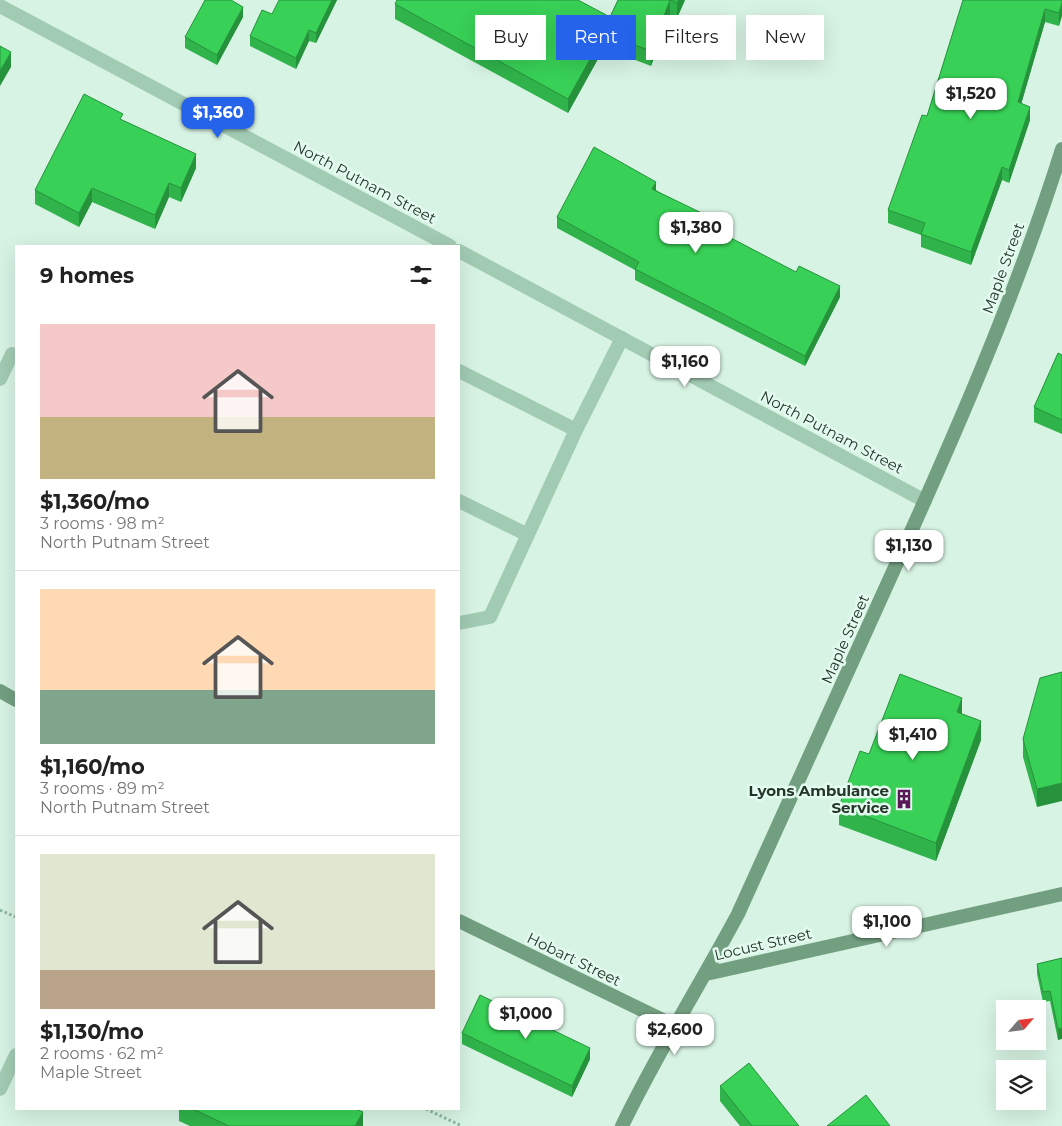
<!DOCTYPE html>
<html lang="en">
<head>
<meta charset="utf-8">
<style>
  :root { --surface:#fff; --page:#f2f2f2; --text:#222; --muted:#767676; --line:#e0e0e0; --accent:#2563eb }
  body { margin:0; font-family:Montserrat,sans-serif; background:var(--page); color:var(--text); height:100vh; display:flex; flex-direction:column; font-size:19px; white-space:nowrap }
  * { box-sizing:border-box; margin:0 }
  p { font-size:16px; color:var(--muted) }
  .icon { flex:none; width:28px; height:28px; fill:none; stroke:currentColor; stroke-width:2; stroke-linecap:round; stroke-linejoin:round }
  .map { position:relative; flex:1; overflow:hidden }
  .sheet { position:absolute; left:15px; top:245px; width:445px; height:865px; display:flex; flex-direction:column; background:var(--surface); border-radius:0px; box-shadow:0 5px 20px #0002 }
  .sheet>* { flex:none }
  .guide { position:absolute; left:475px; top:15px; width:475px; height:45px; display:flex; gap:10px }
  .needle { width:32px; rotate:62deg }
  .fabs { position:absolute; left:996px; top:1000px; display:grid; gap:10px }
  .fabs a { display:grid; place-items:center; width:50px; height:50px; border-radius:0px; background:var(--surface); box-shadow:0 5px 20px #0002; font-size:25px }
  .price { position:absolute; translate:-50% -42px; padding:0 11px; border-radius:10px; background:#fff; color:#222; font-size:16px; line-height:32px; filter:drop-shadow(0 1px 2px #0008) }
  .price::after { content:''; position:absolute; left:50%; top:30px; width:15px; height:11px; margin-left:-8px; background:inherit; clip-path:polygon(0 0,100% 0,50% 100%) }
  .price.current { background:var(--accent); color:#fff }
  ul { padding:0; list-style:none }
  li { display:grid; align-content:center; gap:10px; height:265px; padding:0 25px }
  li+li { border-top:1px solid var(--line) }
  li span { display:grid; place-items:center; height:155px; border-radius:0px; color:#555 }
  li>.icon { margin-inline-start:auto }
  span .icon { width:90px; height:90px; fill:#fffc; stroke-width:1 }
  li b { font-size:21px }
  h2 { display:flex; justify-content:space-between; align-items:center; height:60px; padding:0 25px; font-size:21px }
  .pill { padding:0 18px; border-radius:0px; background:var(--surface); box-shadow:0 5px 20px #0002; font-size:18px; line-height:45px }
  .pill.current { background:var(--accent); color:#fff }
  .map>svg:first-child { display:block }
  .lines { fill:none; stroke-linecap:round; stroke-linejoin:round }
  .path { stroke:#8cb79d; stroke-width:3; stroke-dasharray:2.5 2.5; stroke-linecap:butt }
  .service { stroke:#a2cbb3; stroke-width:14 }
  .minor { stroke:#a2cbb3; stroke-width:14 }
  .secondary { stroke:#739f81; stroke-width:14 }
  .wall { fill:#30b34a }
  .shaded-wall { fill:#27923c }
  .building { fill:#38d056; stroke:#27923c }
  .labels { text-anchor:middle; dominant-baseline:central; stroke-width:5; stroke-linejoin:round; paint-order:stroke }
  .street-label { font-size:15px; fill:#253529; stroke:#e3faef }
  .poi-label { font-size:15px; font-weight:bold; fill:#253529; stroke:#e3faef; text-anchor:end }
</style>
</head>
<body>
<div class="map">
<svg width="1062" height="1126" viewBox="0 0 1062 1126">
  <rect width="100%" height="100%" fill="#d7f3e4"/>
  <g class="lines">
    <!-- path -->
    <path class="path" d="M0,910L16,917
      M426,1109L462,1126"/>
    <!-- service -->
    <path class="service" d="M459,371L576,430
      M459,501L528,535
      M459,623L490,617L576,430L622,338"/>
    <!-- minor -->
    <path class="minor" d="M0,6L450,246
      M459,251L925,501
      M0,379L12,354
      M0,1089L16,1055"/>
    <!-- secondary -->
    <path class="secondary" d="M0,691L16,700
      M459,921L675,1026
      M706,974L1062,894
      M622,1126C657,1053 700,985 738,914C787,805 837,696 886,587C951,444 1015,299 1062,149"/>
  </g>
  <!-- wall -->
  <path class="wall" d="M337,0L316,43L309,41L296,69L250,46V36L272,14Z
    M618,0H685L677,18L670,15L651,66L604,48L568,113L395,19V4L610,17Z
    M963,0H1062L1059,26L1045,22L1021,104L1030,120L1009,183L1002,180L971,265L921,247V235L888,223V210L927,116Z
    M243,17L217,65L185,48V37Z
    M123,121L196,168L181,202L169,197L155,229L92,202L79,227L35,204V190Z
    M656,190L712,228L840,297L805,366L635,280V270L557,228V217Z
    M1062,355V434L1034,422V407Z
    M1062,672L1037,807L1023,757V739Z
    M962,714L981,740L936,861L839,825V806L869,754Z
    M1062,958L1058,1040L1050,1001L1043,1002L1037,974V964Z
    M462,1033L590,1059L572,1097L462,1044Z
    M720,1086L799,1126H740L720,1101Z
    M179,1109H356L363,1126H190L179,1121Z"/>
  <!-- shaded-wall -->
  <path class="shaded-wall" d="M332,0H337L316,43V33Z
    M670,0V15L651,66V51Z
    M679,0H685L677,18V3Z
    M1062,3V16L1059,26V13Z
    M243,7V17L217,65V55Z
    M1045,9V22L1018,115V102Z
    M309,30V41L296,69V58Z
    M604,34V48L568,113V99Z
    M11,52V67L0,86V71Z
    M1030,107V120L1009,183V170Z
    M196,154V168L181,202V188Z
    M1002,167V180L971,265V252Z
    M656,182V193L652,189Z
    M169,183V197L155,229V215Z
    M92,188V202L79,227V213Z
    M712,218V229L708,226Z
    M840,286V297L805,366V356Z
    M962,698V717L957,712Z
    M981,721V740L936,861V843Z
    M1062,783V801L1037,807V789Z
    M1062,1028V1039L1058,1040V1029Z
    M590,1048V1059L572,1097V1086Z
    M363,1112V1126H355Z"/>
  <!-- building -->
  <path class="building" d="M205,0H231L243,7L217,55L185,37Z
    M279,0H332L316,33L309,30L296,58L250,36L262,10L272,14Z
    M397,0H578L610,17L618,0H679L677,3L670,0L651,51L604,34L568,99L395,4Z
    M963,0H1062V3L1059,13L1045,9L1018,102L1030,107L1009,170L1002,167L971,252L921,234L925,223L888,210L922,115L927,116Z
    M0,46L11,52L0,71Z
    M84,94L123,114L120,119L196,154L181,188L169,183L155,215L92,188L79,213L35,190Z
    M594,147L656,182L652,189L712,218L708,226L796,272L799,266L840,286L805,356L635,269L639,262L557,217Z
    M1058,353L1062,355V420L1034,407Z
    M1062,672V783L1037,789L1023,739L1040,678Z
    M900,674L962,698L957,712L981,721L936,843L839,806L860,751L869,754Z
    M1062,958V1028L1058,1029L1050,991L1043,992L1037,964Z
    M480,995L590,1048L572,1086L462,1033Z
    M749,1063L799,1126H752L720,1086Z
    M866,1095L890,1126H827Z
    M193,1109H356L363,1112L355,1126H229Z"/>
  <!-- icons -->
  <defs>
    <symbol id="building-bare" viewBox="-9 -9 18 18"><path d="M-4-6H4V6H1V3H-1V6H-4ZM-2.5-4.3h1.7v1.8h-1.7ZM.8-4.3h1.7v1.8H.8ZM-2.5-1h1.7V.8h-1.7ZM.8-1h1.7V.8H.8Z" fill="#5a1859" stroke="#e3faef" stroke-width="2.5" paint-order="stroke"/></symbol>
  </defs>
  <g fill-rule="evenodd">
    <use href="#building-bare" x="890" y="785" width="28" height="28"/>
  </g>
  <g class="labels">
    <!-- street labels -->
    <g class="street-label">
      <text transform="translate(365 182) rotate(28)">North Putnam Street</text>
      <text transform="translate(1003 268) rotate(-70)">Maple Street</text>
      <text transform="translate(832 432) rotate(28)">North Putnam Street</text>
      <text transform="translate(845 639) rotate(-66)">Maple Street</text>
      <text transform="translate(763 944) rotate(-13)">Locust Street</text>
      <text transform="translate(574 959) rotate(26)">Hobart Street</text>
    </g>
    <!-- poi labels -->
    <g class="poi-label">
      <text x="889" y="790">Lyons Ambulance<tspan x="889" dy="17">Service</tspan></text>
    </g>
  </g>
</svg>
<div class="fabs">
<a><svg class="needle" viewBox="-14 -14 28 28"><path d="M0-13l5 13h-10z" fill="#e53935"/><path d="M0 13l5-13h-10z" fill="#767676"/></svg></a>
<a><svg class="icon" aria-label="layers" viewBox="0 0 24 24"><path d="M12 4l9 5-9 5-9-5zM3 14l9 5 9-5"/></svg></a>
</div>
<b class="price" style="left:971px;top:120px">$1,520</b>
<b class="price current" style="left:218px;top:139px">$1,360</b>
<b class="price" style="left:696px;top:254px">$1,380</b>
<b class="price" style="left:685px;top:388px">$1,160</b>
<b class="price" style="left:909px;top:572px">$1,130</b>
<b class="price" style="left:913px;top:761px">$1,410</b>
<b class="price" style="left:887px;top:948px">$1,100</b>
<b class="price" style="left:526px;top:1040px">$1,000</b>
<b class="price" style="left:675px;top:1056px">$2,600</b>
<div class="guide">
<a class="pill">Buy</a>
<a class="pill current">Rent</a>
<a class="pill">Filters</a>
<a class="pill">New</a>
</div>
<section class="sheet">
<h2>9 homes<svg class="icon" aria-label="filters" viewBox="0 0 24 24"><path d="M4 7h16M4 17h16"/><circle cx="9" cy="7" r="2"/><circle cx="15" cy="17" r="2"/></svg></h2>
<ul>
<li><span style="background:linear-gradient(#f6c9c9 60%,#c2b280 0)"><svg class="icon" aria-label="home" viewBox="0 0 24 24"><path d="M3 11l9-7 9 7M6 9v11h12V9"/></svg></span><div><b>$1,360/mo</b><p>3 rooms · 98 m²</p><p>North Putnam Street</p></div></li>
<li><span style="background:linear-gradient(#ffd9b3 65%,#7fa58c 0)"><svg class="icon" aria-label="home" viewBox="0 0 24 24"><path d="M3 11l9-7 9 7M6 9v11h12V9"/></svg></span><div><b>$1,160/mo</b><p>3 rooms · 89 m²</p><p>North Putnam Street</p></div></li>
<li><span style="background:linear-gradient(#dfe7d0 75%,#b9a48a 0)"><svg class="icon" aria-label="home" viewBox="0 0 24 24"><path d="M3 11l9-7 9 7M6 9v11h12V9"/></svg></span><div><b>$1,130/mo</b><p>2 rooms · 62 m²</p><p>Maple Street</p></div></li>
</ul>
</section>
</div>
</body>
</html>
